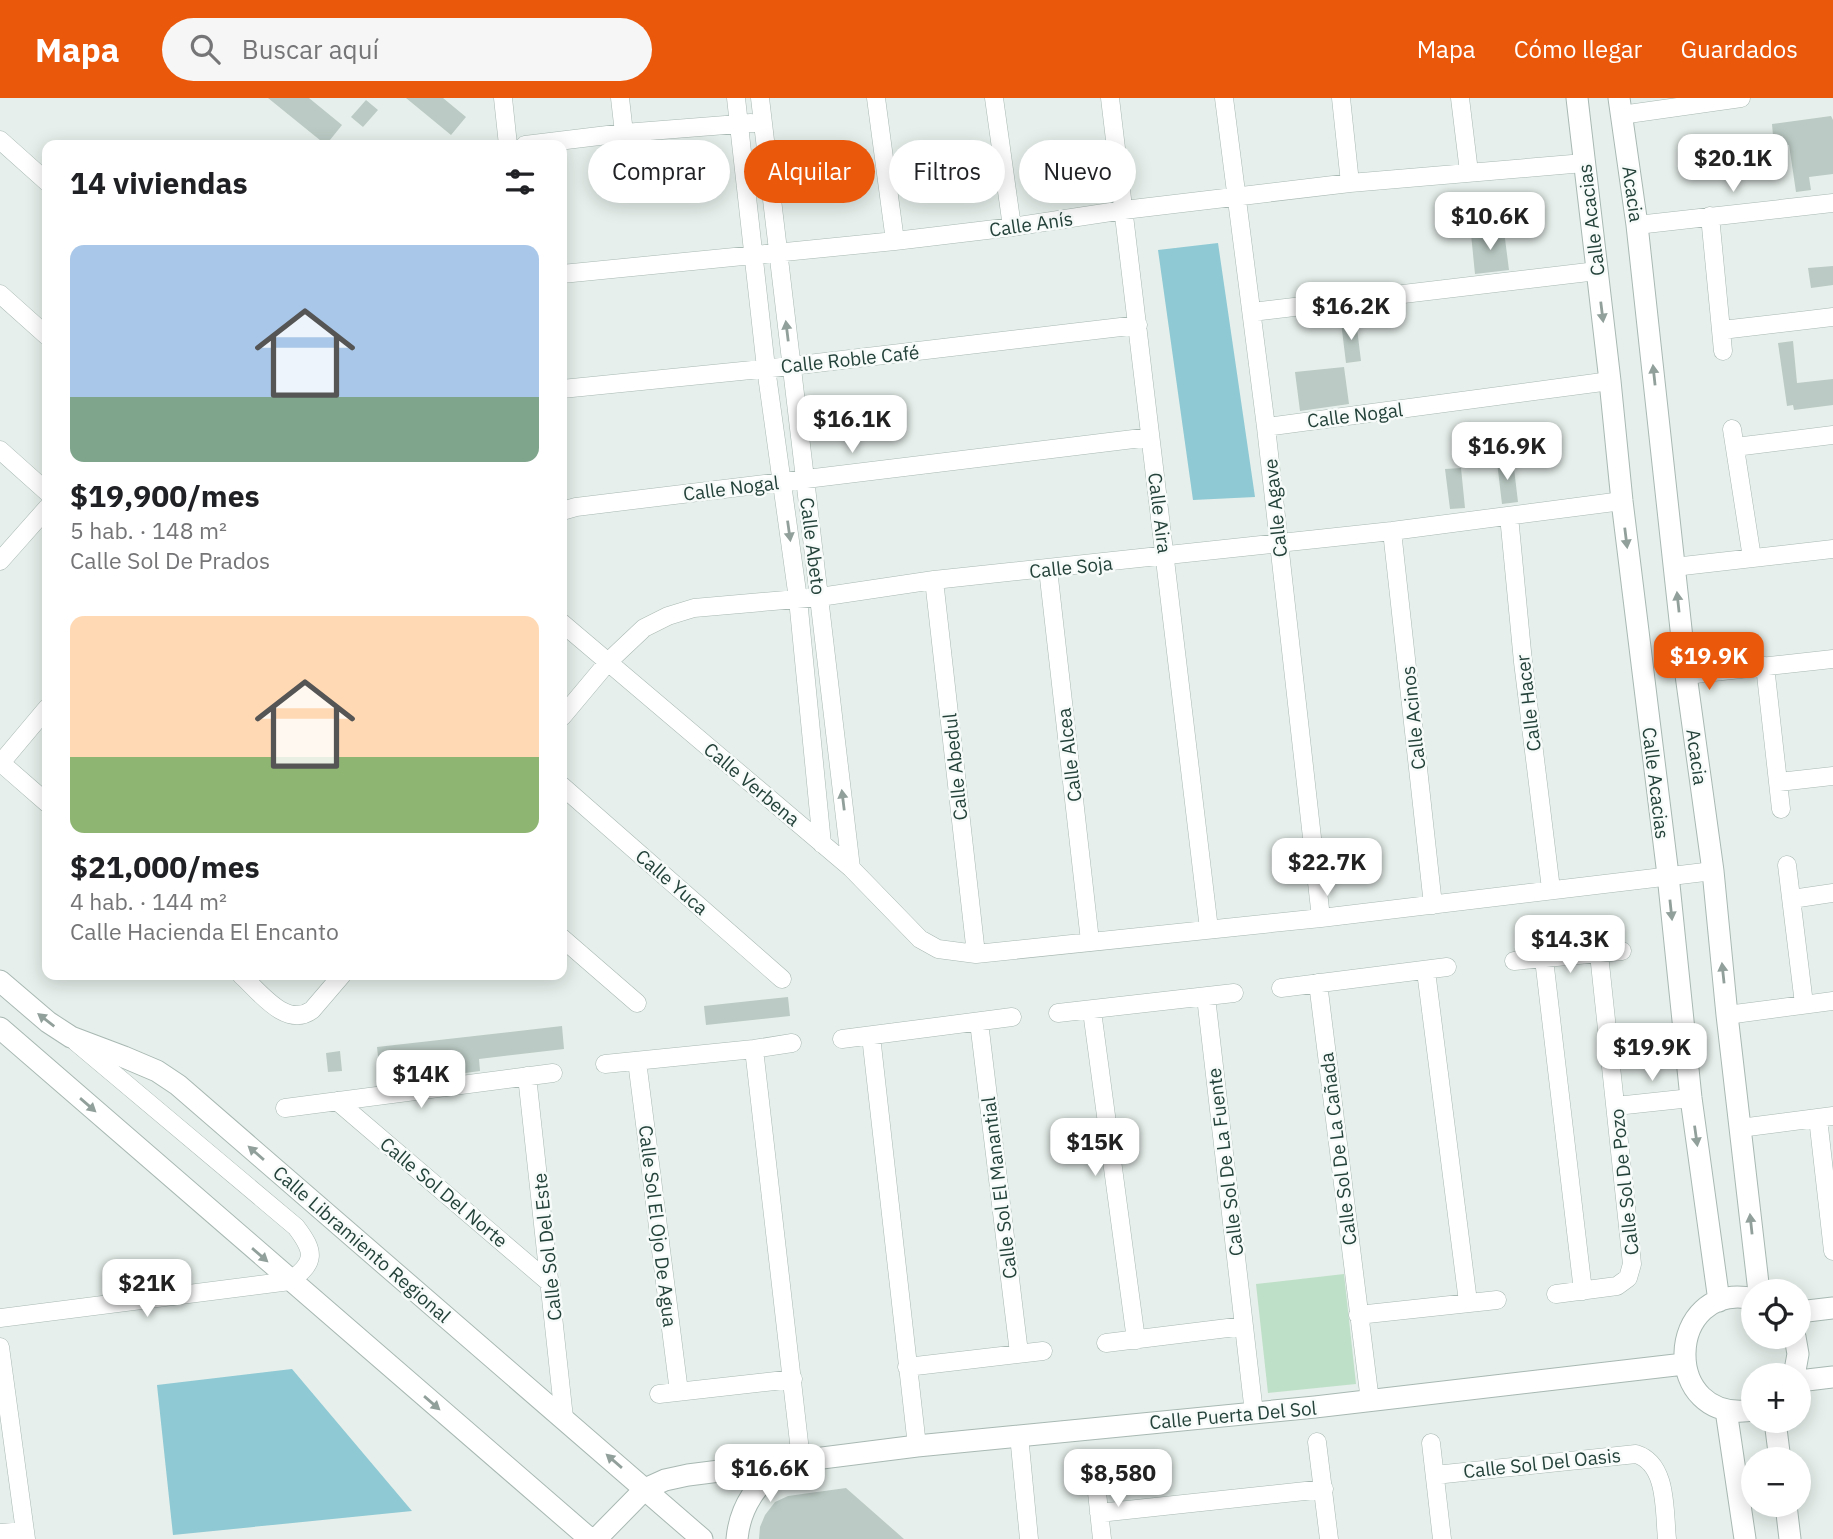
<!DOCTYPE html>
<html lang="es">
<head>
<meta charset="utf-8">
<style>
  :root { --surface:#fff; --page:#f6f6f6; --text:#202124; --muted:#757577; --accent:#ea580c }
  body { margin:0; font-family:"IBM Plex Sans",sans-serif; background:var(--page); color:var(--text); height:100vh; display:flex; flex-direction:column; font-size:26px; white-space:nowrap }
  * { box-sizing:border-box; margin:0 }
  p { font-size:23px; color:var(--muted) }
  .icon { flex:none; width:38px; height:38px; fill:none; stroke:currentColor; stroke-width:2; stroke-linecap:round; stroke-linejoin:round }
  .map { position:relative; flex:1; overflow:hidden }
  .sheet { position:absolute; left:42px; top:42px; width:525px; height:840px; display:flex; flex-direction:column; background:var(--surface); border-radius:14px; box-shadow:0 4px 18px #0003 }
  .sheet>* { flex:none }
  .banner { position:absolute; left:588px; top:42px; width:665px; height:63px; display:flex; gap:14px }
  .buttons { position:absolute; left:1741px; top:1181px; display:grid; gap:14px }
  .buttons a { display:grid; place-items:center; width:70px; height:70px; border-radius:50%; background:var(--surface); box-shadow:0 4px 18px #0003; font-size:35px }
  .price { position:absolute; translate:-50% -60px; padding:0 16px; border-radius:14px; background:#fff; color:#222; font-size:23px; line-height:46px; filter:drop-shadow(0 2px 4px #0008) }
  .price::after { content:''; position:absolute; left:50%; top:42px; width:21px; height:16px; margin-left:-10px; background:inherit; clip-path:polygon(0 0,100% 0,50% 100%) }
  .price.active { background:var(--accent); color:#fff }
  ul { padding:0; list-style:none }
  li { display:grid; align-content:center; gap:14px; height:371px; padding:0 28px }
  li span { display:grid; place-items:center; height:217px; border-radius:14px; color:#555 }
  li>.icon { margin-inline-start:auto }
  span .icon { width:126px; height:126px; fill:#fffc; stroke-width:1 }
  li b { font-size:30px }
  h2 { display:flex; justify-content:space-between; align-items:center; height:84px; padding:0 28px; font-size:30px }
  .tag { padding:0 24px; border-radius:32px; background:var(--surface); box-shadow:0 4px 18px #0003; font-size:24px; line-height:63px }
  .tag.active { background:var(--accent); color:#fff }
  header { display:flex; align-items:center; gap:42px; box-sizing:border-box; height:98px; padding:0 35px; background:var(--accent); color:#fff }
  header strong { font-size:33px }
  nav { display:flex; gap:38px; margin-inline-start:auto; font-size:24px }
  .search { width:490px; height:63px; background:var(--page); display:flex; align-items:center; gap:18px; box-sizing:border-box; padding:0 24px; border-radius:38px; color:var(--muted); font-size:26px }
  .map>svg:first-child { display:block }
  .green { fill:#bfe0c8 }
  .water { fill:#8ec9d4 }
  .building { fill:#bbcac4 }
  .lines { fill:none; stroke-linecap:round; stroke-linejoin:round }
  .minor-casing { stroke:#a8b8b2; stroke-width:19 }
  .tertiary-casing { stroke:#a8b8b2; stroke-width:23 }
  .minor { stroke:#fff; stroke-width:18 }
  .tertiary { stroke:#fff; stroke-width:21 }
  .oneway { fill:#92a09c }
  .labels { text-anchor:middle; dominant-baseline:central; stroke-width:5; stroke-linejoin:round; paint-order:stroke }
  .street-label { font-size:19px; fill:#24423a; stroke:#f7fbf9 }
</style>
</head>
<body>
<header>
<strong>Mapa</strong>
<div class="search"><svg class="icon" aria-label="search" viewBox="0 0 24 24"><circle cx="10" cy="10" r="6"/><path d="M15 15l6 6"/></svg>Buscar aquí</div>
<nav><a>Mapa</a><a>Cómo llegar</a><a>Guardados</a></nav>
</header>
<div class="map">
<svg width="1833" height="1441" viewBox="0 0 1833 1441">
  <rect width="100%" height="100%" fill="#e6efeb"/>
  <!-- green -->
  <path class="green" d="M1344,1176L1356,1286L1268,1295L1256,1186Z"/>
  <!-- water -->
  <path class="water" d="M1218,145L1255,399L1193,402L1158,152Z
    M292,1271L412,1413L173,1437L157,1287Z"/>
  <!-- building -->
  <path class="building" d="M268,0H309L342,27L326,47Z
    M406,0H443L466,19L451,37Z
    M366,2L378,12L363,29L351,19Z
    M1831,18L1833,22V76L1809,79L1811,92L1796,94L1789,47L1774,49L1772,26Z
    M1504,133L1509,172L1475,176L1471,136Z
    M1833,168V187L1811,190L1808,170Z
    M1356,222L1361,263L1346,265L1341,224Z
    M1793,243L1797,285L1833,281V307L1794,312L1793,307L1787,308L1778,245Z
    M1344,269L1349,306L1300,313L1295,274Z
    M1513,362L1518,404L1502,406L1497,364Z
    M1461,370L1465,410L1450,411L1445,371Z
    M788,899L790,918L706,927L704,908Z
    M562,928L564,951L479,961L480,973L465,975V970L455,971L454,964L386,972L385,968H379L377,949Z
    M340,953L342,973L328,974L326,955Z
    M846,1390L904,1441H759L760,1429L765,1417L775,1404L788,1398Z"/>
  <g class="lines">
    <defs>
      <path id="minor" d="M503,0L508,47
        M620,0L624,35
        M736,0L766,270L798,501L822,746
        M760,0L851,770
        M876,0L895,143
        M994,0L1012,129
        M1110,0L1209,831
        M1224,0L1266,329L1321,820
        M1341,0L1350,85
        M1460,0L1469,74
        M1621,17L1741,0
        M0,42L47,84
        M525,47L624,35L751,25
        M1710,118L1723,253
        M1637,127L1833,105
        M562,176L895,143L1012,129L1124,112L1350,85L1584,65
        M0,196L47,238
        M1252,214L1597,173
        M1722,232L1833,219
        M562,291L791,268L1138,227
        M1266,329L1610,283
        M1732,331L1752,460
        M1735,349L1833,337
        M0,352L47,394
        M562,413L576,409L1150,339
        M1509,418L1523,564L1551,791
        M1392,433L1433,807
        M0,463L47,410
        M1674,469L1833,451
        M1048,471L1090,843
        M934,482L976,856
        M562,525L851,770L920,841L938,851L976,856L1321,820L1713,773
        M1765,568L1781,711
        M1686,577L1833,561
        M562,619L608,564L644,530L668,518L694,510L820,499L934,482L1392,433L1622,403
        M0,664L47,705
        M0,666L47,610
        M1779,684L1833,678
        M562,688L782,881
        M1787,767L1804,906
        M1792,801L1833,795
        M562,840L637,905
        M1544,861L1583,1193
        M1514,863L1622,853
        M1426,873L1468,1204
        M241,877C259,893 286,931 312,912L342,877
        M1318,885L1370,1303
        M1281,890L1447,869
        M1206,899L1254,1315
        M1092,913L1136,1242
        M1058,915L1234,895
        M1727,917L1833,903
        M979,924L1019,1255
        M871,938L917,1348
        M842,941L1012,919
        M754,951L801,1362
        M637,963L679,1294
        M605,966L754,951L792,945
        M527,978L564,1320
        M337,1003L551,1186
        M1616,1008L1691,1000
        M285,1010L553,975
        M1818,1020L1833,1153
        M1740,1030L1833,1018
        M1556,1196L1617,1188L1628,1180L1632,1166L1599,856
        M1358,1217L1497,1202
        M0,1220L290,1183C316,1164 315,1154 296,1129L76,944
        M1106,1245L1244,1228
        M0,1249L26,1441
        M907,1269L1043,1253
        M659,1296L793,1281
        M1019,1337L1029,1441
        M1317,1344L1329,1441
        M1431,1345L1442,1441
        M1435,1377L1636,1356C1668,1366 1664,1413 1667,1441
        M1096,1385L1102,1441
        M1099,1415L1324,1391
        M0,1435L25,1433"/>
      <path id="tertiary" d="M1577,0L1610,283L1622,403L1668,777L1691,1000L1719,1203
        M1619,0L1637,127L1686,577L1713,773L1727,917L1759,1194
        M0,883L48,924L71,939L124,959L157,973L178,987L702,1441
        M0,930L590,1441
        M1754,1201C1665,1181 1659,1328 1754,1312
        M1799,1214L1833,1210
        M1794,1278L1798,1256L1795,1239
        M1799,1283L1833,1279
        M1726,1312L1745,1441
        M1775,1323L1780,1362
        M1786,1407L1790,1441
        M596,1441L645,1391L665,1382L688,1377L917,1348L1315,1309L1684,1266
        M737,1441C740,1407 758,1386 782,1364"/>
    </defs>
    <!-- minor casing -->
    <use href="#minor" class="minor-casing"/>
    <!-- tertiary casing -->
    <use href="#tertiary" class="tertiary-casing"/>
    <!-- minor -->
    <use href="#minor" class="minor"/>
    <!-- tertiary -->
    <use href="#tertiary" class="tertiary"/>
  </g>
  <!-- one-way arrows -->
  <defs><path id="oneway-solid" d="M-6-.8H1V-3.2L6.5 0L1 3.2V.8H-6Z" transform="scale(1.75)"/></defs>
  <g class="oneway">
    <use href="#oneway-solid" transform="translate(1602 214) rotate(83)"/>
    <use href="#oneway-solid" transform="translate(787 233) rotate(-97)"/>
    <use href="#oneway-solid" transform="translate(1654 277) rotate(-96)"/>
    <use href="#oneway-solid" transform="translate(789 433) rotate(82)"/>
    <use href="#oneway-solid" transform="translate(1626 440) rotate(83)"/>
    <use href="#oneway-solid" transform="translate(1678 504) rotate(-96)"/>
    <use href="#oneway-solid" transform="translate(843 702) rotate(-97)"/>
    <use href="#oneway-solid" transform="translate(1671 812) rotate(84)"/>
    <use href="#oneway-solid" transform="translate(1723 875) rotate(-96)"/>
    <use href="#oneway-solid" transform="translate(46 922) rotate(-142)"/>
    <use href="#oneway-solid" transform="translate(88 1007) rotate(41)"/>
    <use href="#oneway-solid" transform="translate(1696 1038) rotate(82)"/>
    <use href="#oneway-solid" transform="translate(256 1055) rotate(-139)"/>
    <use href="#oneway-solid" transform="translate(1751 1126) rotate(-96)"/>
    <use href="#oneway-solid" transform="translate(260 1157) rotate(41)"/>
    <use href="#oneway-solid" transform="translate(432 1305) rotate(41)"/>
    <use href="#oneway-solid" transform="translate(614 1363) rotate(-139)"/>
  </g>
  <g class="labels">
    <!-- street labels -->
    <g class="street-label">
      <text transform="translate(1633 96) rotate(82)">Acacia</text>
      <text transform="translate(1591 122) rotate(-97)">Calle Acacias</text>
      <text transform="translate(1031 126) rotate(-8)">Calle Anís</text>
      <text transform="translate(850 261) rotate(-6)">Calle Roble Café</text>
      <text transform="translate(1355 317) rotate(-7)">Calle Nogal</text>
      <text transform="translate(731 390) rotate(-7)">Calle Nogal</text>
      <text transform="translate(1275 410) rotate(-96)">Calle Agave</text>
      <text transform="translate(1160 415) rotate(83)">Calle Aira</text>
      <text transform="translate(813 448) rotate(83)">Calle Abeto</text>
      <text transform="translate(1071 469) rotate(-6)">Calle Soja</text>
      <text transform="translate(1528 605) rotate(-97)">Calle Hacer</text>
      <text transform="translate(1413 620) rotate(-96)">Calle Acinos</text>
      <text transform="translate(1069 657) rotate(-97)">Calle Alcea</text>
      <text transform="translate(1697 659) rotate(82)">Acacia</text>
      <text transform="translate(955 669) rotate(-96)">Calle Abedul</text>
      <text transform="translate(1656 685) rotate(83)">Calle Acacias</text>
      <text transform="translate(752 686) rotate(40)">Calle Verbena</text>
      <text transform="translate(672 784) rotate(41)">Calle Yuca</text>
      <text transform="translate(1338 1051) rotate(-97)">Calle Sol De La Cañada</text>
      <text transform="translate(1225 1064) rotate(-97)">Calle Sol De La Fuente</text>
      <text transform="translate(1624 1084) rotate(-96)">Calle Sol De Pozo</text>
      <text transform="translate(999 1090) rotate(-97)">Calle Sol El Manantial</text>
      <text transform="translate(444 1094) rotate(40)">Calle Sol Del Norte</text>
      <text transform="translate(658 1128) rotate(83)">Calle Sol El Ojo De Agua</text>
      <text transform="translate(362 1146) rotate(41)">Calle Libramiento Regional</text>
      <text transform="translate(547 1149) rotate(-96)">Calle Sol Del Este</text>
      <text transform="translate(1233 1317) rotate(-5)">Calle Puerta Del Sol</text>
      <text transform="translate(1542 1365) rotate(-6)">Calle Sol Del Oasis</text>
    </g>
  </g>
</svg>
<div class="buttons">
<a><svg class="icon" aria-label="locate" viewBox="0 0 24 24"><circle cx="12" cy="12" r="6"/><path d="M12 2v4M12 18v4M2 12h4M18 12h4"/></svg></a>
<a>+</a>
<a>−</a>
</div>
<b class="price" style="left:1733px;top:96px">$20.1K</b>
<b class="price" style="left:1490px;top:154px">$10.6K</b>
<b class="price" style="left:1351px;top:244px">$16.2K</b>
<b class="price" style="left:852px;top:357px">$16.1K</b>
<b class="price" style="left:1507px;top:384px">$16.9K</b>
<b class="price active" style="left:1709px;top:594px">$19.9K</b>
<b class="price" style="left:1327px;top:800px">$22.7K</b>
<b class="price" style="left:1570px;top:877px">$14.3K</b>
<b class="price" style="left:1652px;top:985px">$19.9K</b>
<b class="price" style="left:421px;top:1012px">$14K</b>
<b class="price" style="left:1095px;top:1080px">$15K</b>
<b class="price" style="left:147px;top:1221px">$21K</b>
<b class="price" style="left:770px;top:1406px">$16.6K</b>
<b class="price" style="left:1118px;top:1411px">$8,580</b>
<div class="banner">
<a class="tag">Comprar</a>
<a class="tag active">Alquilar</a>
<a class="tag">Filtros</a>
<a class="tag">Nuevo</a>
</div>
<section class="sheet">
<h2>14 viviendas<svg class="icon" aria-label="filters" viewBox="0 0 24 24"><path d="M4 7h16M4 17h16"/><circle cx="9" cy="7" r="2"/><circle cx="15" cy="17" r="2"/></svg></h2>
<ul>
<li><span style="background:linear-gradient(#a9c7e8 70%,#7fa58c 0)"><svg class="icon" aria-label="home" viewBox="0 0 24 24"><path d="M3 11l9-7 9 7M6 9v11h12V9"/></svg></span><div><b>$19,900/mes</b><p>5 hab. · 148 m²</p><p>Calle Sol De Prados</p></div></li>
<li><span style="background:linear-gradient(#ffd9b3 65%,#8fb573 0)"><svg class="icon" aria-label="home" viewBox="0 0 24 24"><path d="M3 11l9-7 9 7M6 9v11h12V9"/></svg></span><div><b>$21,000/mes</b><p>4 hab. · 144 m²</p><p>Calle Hacienda El Encanto</p></div></li>
</ul>
</section>
</div>
</body>
</html>
